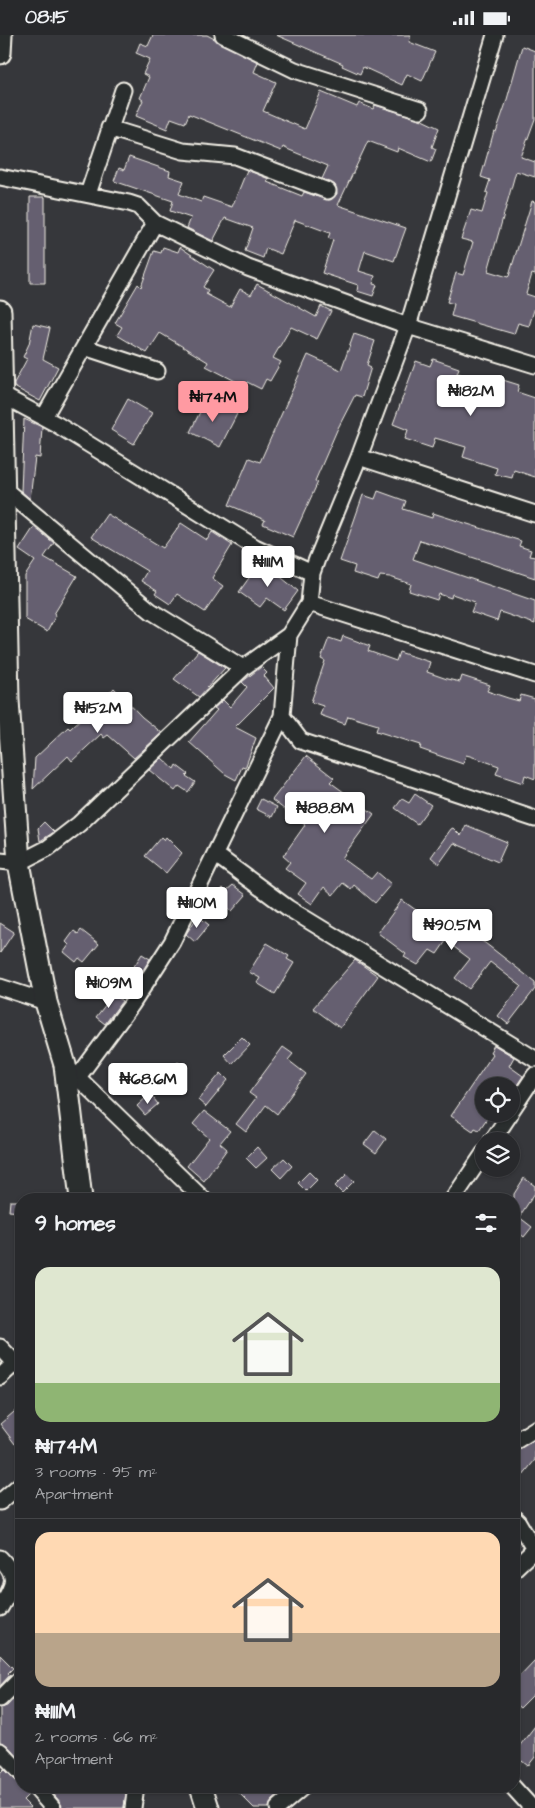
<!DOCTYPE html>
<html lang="en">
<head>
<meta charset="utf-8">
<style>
  :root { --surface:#28292c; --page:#343538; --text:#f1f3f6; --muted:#a5a6a9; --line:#444548; --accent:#ff9aa2 }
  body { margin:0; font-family:"Architects Daughter",sans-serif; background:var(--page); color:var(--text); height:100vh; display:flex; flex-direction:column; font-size:19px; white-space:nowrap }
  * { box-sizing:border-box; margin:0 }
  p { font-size:16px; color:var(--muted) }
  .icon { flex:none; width:28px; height:28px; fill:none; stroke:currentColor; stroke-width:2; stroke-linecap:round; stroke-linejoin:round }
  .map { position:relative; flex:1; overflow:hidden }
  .side { position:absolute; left:15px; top:1158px; width:505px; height:600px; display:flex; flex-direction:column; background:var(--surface); border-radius:20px; box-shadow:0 1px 4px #0004,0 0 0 1px var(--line) }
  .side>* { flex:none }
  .buttons { position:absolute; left:475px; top:1042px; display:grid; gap:10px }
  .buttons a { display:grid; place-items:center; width:45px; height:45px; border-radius:50%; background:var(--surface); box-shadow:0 1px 4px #0004,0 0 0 1px var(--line); font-size:25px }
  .price { position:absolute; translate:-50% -42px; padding:0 11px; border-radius:5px; background:#fff; color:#222; font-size:16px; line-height:32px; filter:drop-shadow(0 1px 2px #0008) }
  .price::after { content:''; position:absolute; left:50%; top:30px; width:15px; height:11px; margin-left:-8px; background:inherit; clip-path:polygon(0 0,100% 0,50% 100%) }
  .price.selected { background:var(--accent); color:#111 }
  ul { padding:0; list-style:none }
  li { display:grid; align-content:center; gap:10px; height:265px; padding:0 20px }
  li+li { border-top:1px solid var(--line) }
  li span { display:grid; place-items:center; height:155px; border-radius:15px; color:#555 }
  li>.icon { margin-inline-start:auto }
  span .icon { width:90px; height:90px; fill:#fffc; stroke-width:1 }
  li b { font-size:21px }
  h2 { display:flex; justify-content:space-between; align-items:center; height:60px; padding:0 20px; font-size:21px }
  .status { display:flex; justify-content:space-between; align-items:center; height:35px; padding:0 25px; background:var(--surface); direction:ltr }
  .status svg { height:14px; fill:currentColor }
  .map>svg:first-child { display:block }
  .building { fill:#655e6f; stroke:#f4f1e8 }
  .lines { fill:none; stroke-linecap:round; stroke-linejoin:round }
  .street-casing { stroke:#f4f1e8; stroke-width:19 }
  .secondary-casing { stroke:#f4f1e8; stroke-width:25 }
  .street { stroke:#2a2d2e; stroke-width:15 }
  .secondary { stroke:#2a2d2e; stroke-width:21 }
</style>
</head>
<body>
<div class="status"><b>08:15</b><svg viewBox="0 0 49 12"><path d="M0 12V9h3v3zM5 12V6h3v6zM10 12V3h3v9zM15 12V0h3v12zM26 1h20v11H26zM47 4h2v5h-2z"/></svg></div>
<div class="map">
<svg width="535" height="1773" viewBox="0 0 535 1773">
  <rect width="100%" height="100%" fill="#36373b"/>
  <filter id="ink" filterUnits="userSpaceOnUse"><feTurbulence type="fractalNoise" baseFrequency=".02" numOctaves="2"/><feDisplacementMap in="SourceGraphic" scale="10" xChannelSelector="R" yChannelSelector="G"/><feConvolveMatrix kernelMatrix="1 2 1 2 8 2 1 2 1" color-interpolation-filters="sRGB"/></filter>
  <g filter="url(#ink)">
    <!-- building -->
    <path class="building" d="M153,0H207L258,27L254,37L276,47L263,76L305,94L321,57L357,72L359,68L373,74L375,70L420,84L439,93L432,112L436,114L431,127L398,113L397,117L368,106L338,170L406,193L394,226L365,216L359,236L375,241L373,249L377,250L373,261L357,256L358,250L322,238L333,205L328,203L330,198L295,185L281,219L266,213L263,223L245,216L253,193L225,183L213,206L187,193L191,183L170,176L173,166L114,146L119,133L124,135L129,122L170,136L169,141L184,146L179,159L201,167L203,162L232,172L247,135L269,144L267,147L302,161L304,157L329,165L337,159L335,150L322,144L328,131L287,114L283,112L281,116L189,79L185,88L171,83L167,94L136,81L143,65L140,63L149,42L143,39L150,24L136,18L140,8L148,11Z
      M276,0H411L409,7L435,17L422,46L407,39L402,50L363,32L360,39L342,31L343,29Z
      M522,11L535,16V84L521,122L535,127V142L516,136L488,236L508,242L509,241L532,166L535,167V240L532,239L526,259L535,262V272L529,291L518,288L514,299L451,281L454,269L447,267L456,238L463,240L473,207L461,204L471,175L482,178L488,158L486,157L490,145L481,142L494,96L496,97L506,68Z
      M30,162H45V248H30Z
      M163,212L178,217L180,212L214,235L203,252L208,255L206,259L230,272L240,254L251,260L257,249L316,282L321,271L331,276L317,304L291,292L273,323L281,327L270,346L266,344L261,354L247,347L245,351L206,331L208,327L160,298L147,318L117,300L122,292L115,288L138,249L141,252L154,216L161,218Z
      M33,289L50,293L43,324L58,332L40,366L14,352V348L27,324L23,322L29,309Z
      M354,299L375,306L367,330L371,332L362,362L355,360L337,395L315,446L318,447L293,502L263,489L265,485L229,470L249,423L260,427L308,320L341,335Z
      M433,324L459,333L457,338L488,348L490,341L519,350L517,357L535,363V442L514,435L512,443L495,439L497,433L463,422L466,412L435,403L432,413L405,404L408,395L393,389L416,326L430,331Z
      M207,363L237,379L220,412L190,397Z
      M128,364L152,378L134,409L111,395Z
      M24,384L42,392L40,423L35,422L30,464L21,456Z
      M378,456L406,466L403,474L432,483L433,478L521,506L519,511L531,515L529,521L535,522V543L420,505L413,524L535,566V589L500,577L497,586L471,577L475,567L452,559L451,563L439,559L437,565L409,556L411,549L390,542L380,541L378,546L353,538L355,531L340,526L363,460L375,464Z
      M107,479L163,513L181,488L207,505L212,497L232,510L212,543L223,551L205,577L177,559L170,569L155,559L157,556L141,546L147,536L91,502Z
      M34,492L54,508L44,522L77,541L54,579L56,580L47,597L25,584V541L35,526L19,515Z
      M261,526L298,556L284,575L267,563L260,572L239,557Z
      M343,601L370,611L368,616L396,626L399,617L430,627L427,637L447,644L460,647L462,641L490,650L487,656L508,663L519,666L521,660L535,664V744L525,740L523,748L496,739L499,731L470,721L466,720L463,729L420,714L421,710L376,696L378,690L348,681L345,689L320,680L323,671L311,667L325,626L321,624L329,603L341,607Z
      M198,616L225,633L199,662L174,644Z
      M261,632L267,638L264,641L274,653L235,692L256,703L245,733L242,732L236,745L225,739L189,707L217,675L214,673L223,665L230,672L247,652L242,647Z
      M114,653L142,682L162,698L134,723L108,700L104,703L101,699L72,726L68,721L33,754L35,723L68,692L70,694L90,675L92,677Z
      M306,721L334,743L330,747L374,779L342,823L371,844L377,837L391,849L375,868L354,850L351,854L343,848L333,860L324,852L312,869L298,859L306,848L285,833L290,827L283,821L305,790L272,765Z
      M162,723L174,734L176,730L188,739L186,741L195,747L188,757L179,751L175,756L149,735Z
      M415,759L431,770L417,789L395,773L402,764L409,768Z
      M261,764L277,772L272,782L256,774Z
      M44,787L54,797L40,806L38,793Z
      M466,790L507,807L498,827L454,808L439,829L431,822L451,794L453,793L461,801Z
      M161,802L164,805L166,802L182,818L166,838L145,821Z
      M233,850L246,860L232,876L215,863L223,853L226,856Z
      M402,865L431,886L436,879L470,902L472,900L485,908L535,947V954L508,989L498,981L521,951L490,927L469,954L455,943L470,924L446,906L437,919L430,915L418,930L404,922L406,919L378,898Z
      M198,881L209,890L195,907L186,899Z
      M0,888L14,897L0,918Z
      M81,895L99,909L84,927L79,923L76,927L64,917L69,910L66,907L74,896L78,899Z
      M267,908L289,921L287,924L294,928L275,959L257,948L260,943L249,937Z
      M142,919L150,924L139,942L131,936Z
      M355,925L378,941L340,993L313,973Z
      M114,959L122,966L105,989L96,982Z
      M242,1002L250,1010L232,1029L224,1020Z
      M494,1010L514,1022L509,1031L523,1041L511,1059V1049L510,1051H484V1079H490L479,1095L475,1093L473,1096L451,1081L493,1019L490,1017Z
      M283,1012L293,1019L288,1025L306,1039L277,1079L266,1070L246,1097L236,1089L256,1063L249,1058Z
      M178,1027L187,1035L177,1045L168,1037Z
      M221,1038L228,1045L206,1072L198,1065Z
      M150,1059L158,1069L145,1080L137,1071Z
      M204,1076L230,1096L220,1108L227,1114L204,1146L187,1131L209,1103L193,1089Z
      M375,1095L386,1104L376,1118L364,1109Z
      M257,1112L267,1123L256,1133L246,1123Z
      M284,1123L292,1131L281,1143L272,1134Z
      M309,1137L317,1145L306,1156L298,1148Z
      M347,1139L354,1146L342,1158L335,1151Z
      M524,1143L535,1151V1158L519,1182L532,1192L524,1202L514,1194V1159Z
      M10,1166H21V1177L9,1176Z
      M21,1371V1404L15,1409L0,1389Z
      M535,1405V1425L514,1451V1416Z
      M0,1620L13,1633L8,1638L10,1640L0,1651Z
      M535,1625V1658L520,1673L514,1668V1647Z
      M21,1656V1725L7,1710L0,1707V1673L7,1671Z
      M535,1691V1722L528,1731L522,1726L514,1736V1718Z
      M4,1734L15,1745L21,1747V1751H25L29,1759L23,1765L31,1773H0V1738Z
      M47,1751H115L114,1755L126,1757L124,1773H62L60,1767Z
      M232,1751H289L272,1766L269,1773H254Z"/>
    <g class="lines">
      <defs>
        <path id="street" d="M223,0L295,35L420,75
          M495,0L408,291L359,422L317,524L312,538L309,568L289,600L282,681L301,706L535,784
          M109,93L183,116L235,121L328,156
          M0,142L129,168L138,171L155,188L248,233L408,291L535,330
          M88,159L123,55
          M84,312L157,336
          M2,360L56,389L255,512L312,538
          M44,382L155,188
          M359,422L535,479
          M4,454L151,576L243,633
          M309,568L535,640
          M216,820L288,873L535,1024
          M0,826L19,828L48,813L79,789L243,633L289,600
          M0,952L46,967
          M71,1036L203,1164
          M78,1042L132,969L172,907L282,681
          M511,1076L535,1040
          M492,1106L510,1079
          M453,1164L484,1118
          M0,1312L21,1334
          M0,1342L15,1328
          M514,1407L535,1394
          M0,1467L21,1449
          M514,1483L518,1487L535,1516
          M0,1523C20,1544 13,1550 0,1573
          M514,1534L535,1514
          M0,1664L21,1643
          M0,1716L21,1738
          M34,1751L53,1773
          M512,1751L532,1773
          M133,1773L136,1751
          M278,1773L304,1751"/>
        <path id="secondary" d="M0,18L1,0
          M0,276L8,665L19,828L46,967L65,1030L81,1164
          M201,1751L208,1773"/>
      </defs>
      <!-- street casing -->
      <use href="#street" class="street-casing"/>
      <!-- secondary casing -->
      <use href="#secondary" class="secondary-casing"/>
      <!-- street -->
      <use href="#street" class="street"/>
      <!-- secondary -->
      <use href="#secondary" class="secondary"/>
    </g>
  </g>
</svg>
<div class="buttons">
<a><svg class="icon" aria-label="locate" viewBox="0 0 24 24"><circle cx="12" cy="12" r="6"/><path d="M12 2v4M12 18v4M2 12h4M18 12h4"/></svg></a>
<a><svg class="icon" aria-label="layers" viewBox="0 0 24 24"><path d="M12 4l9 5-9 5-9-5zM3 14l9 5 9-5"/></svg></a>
</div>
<b class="price" style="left:471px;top:382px">₦182M</b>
<b class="price selected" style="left:213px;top:388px">₦174M</b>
<b class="price" style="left:268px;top:553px">₦111M</b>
<b class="price" style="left:98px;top:699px">₦152M</b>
<b class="price" style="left:325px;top:799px">₦88.8M</b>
<b class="price" style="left:197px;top:894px">₦110M</b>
<b class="price" style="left:452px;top:916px">₦90.5M</b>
<b class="price" style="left:109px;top:974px">₦109M</b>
<b class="price" style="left:148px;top:1070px">₦68.6M</b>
<section class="side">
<h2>9 homes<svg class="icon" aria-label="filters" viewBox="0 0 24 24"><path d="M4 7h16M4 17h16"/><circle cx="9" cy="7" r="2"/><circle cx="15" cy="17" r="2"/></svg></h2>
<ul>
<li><span style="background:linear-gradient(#dfe7d0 75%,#8fb573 0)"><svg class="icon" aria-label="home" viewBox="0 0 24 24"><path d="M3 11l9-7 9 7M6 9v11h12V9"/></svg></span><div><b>₦174M</b><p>3 rooms · 95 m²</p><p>Apartment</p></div></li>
<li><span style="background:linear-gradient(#ffd9b3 65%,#b9a48a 0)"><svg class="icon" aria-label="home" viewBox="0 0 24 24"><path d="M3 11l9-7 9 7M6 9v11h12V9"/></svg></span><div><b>₦111M</b><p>2 rooms · 66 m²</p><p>Apartment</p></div></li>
</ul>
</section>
</div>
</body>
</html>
